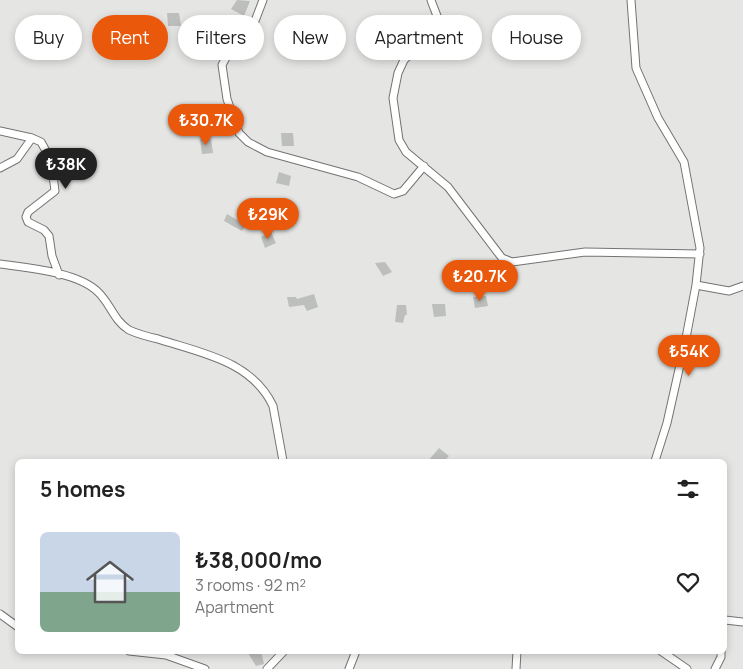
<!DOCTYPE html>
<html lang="en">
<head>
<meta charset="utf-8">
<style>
  :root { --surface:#fff; --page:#f2f2f2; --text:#222; --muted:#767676; --accent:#ea580c }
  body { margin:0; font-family:Manrope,sans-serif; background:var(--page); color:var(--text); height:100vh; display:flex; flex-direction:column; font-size:19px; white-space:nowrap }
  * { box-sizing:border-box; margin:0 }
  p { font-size:16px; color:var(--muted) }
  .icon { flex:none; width:28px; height:28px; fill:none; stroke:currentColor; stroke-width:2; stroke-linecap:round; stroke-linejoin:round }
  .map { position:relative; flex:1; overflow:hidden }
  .drawer { position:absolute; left:15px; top:459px; width:712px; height:195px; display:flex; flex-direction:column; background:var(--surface); border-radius:8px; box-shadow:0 2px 8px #0003 }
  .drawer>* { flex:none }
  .top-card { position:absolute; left:15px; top:15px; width:714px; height:45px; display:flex; gap:10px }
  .price { position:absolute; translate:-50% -42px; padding:0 11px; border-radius:18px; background:var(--accent); color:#fff; font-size:16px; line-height:32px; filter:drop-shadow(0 1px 2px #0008) }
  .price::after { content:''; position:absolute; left:50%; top:30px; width:15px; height:11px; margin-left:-8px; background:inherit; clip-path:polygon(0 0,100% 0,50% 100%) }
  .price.current { background:#222; color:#fff }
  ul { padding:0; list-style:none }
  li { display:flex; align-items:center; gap:15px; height:125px; padding:0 25px }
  li span { display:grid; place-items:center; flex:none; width:140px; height:100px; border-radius:8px; color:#555 }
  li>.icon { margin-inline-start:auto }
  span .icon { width:60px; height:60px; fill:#fffc; stroke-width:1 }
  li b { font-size:21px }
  h2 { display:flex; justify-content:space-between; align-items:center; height:60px; padding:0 25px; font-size:21px }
  .chip { padding:0 18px; border-radius:22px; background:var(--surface); box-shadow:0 2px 8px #0003; font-size:18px; line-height:45px }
  .chip.current { background:var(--accent); color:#fff }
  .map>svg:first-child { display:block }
  .building { fill:#bcbfbb }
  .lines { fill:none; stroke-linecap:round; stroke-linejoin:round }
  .street-casing { stroke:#737471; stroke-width:9 }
  .street { stroke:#fff; stroke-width:7 }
</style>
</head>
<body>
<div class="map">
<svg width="743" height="669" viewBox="0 0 743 669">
  <rect width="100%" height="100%" fill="#e5e6e3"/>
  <!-- building -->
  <path class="building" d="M237,0L250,1L244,16L231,9Z
    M167,13H179L181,26H168Z
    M281,133H293L294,146H282Z
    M200,139H211L213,153L202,154Z
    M279,172L291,176L289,186L276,183Z
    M227,214L246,225L242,231L224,221Z
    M271,232L276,243L265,248L261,237Z
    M385,262L392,272L383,276L375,263Z
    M484,266L487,278L475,282L470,269Z
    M314,294L318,307L307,311L304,305L289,307L287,297H296L297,299Z
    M486,296L488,306L475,308L473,297Z
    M432,304H445L446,316L434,317Z
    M397,305H406L407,315H405L403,323L395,322Z
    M439,448L449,456L444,461H428Z
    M261,651L264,664L256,666L248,653Z"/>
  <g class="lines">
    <defs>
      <path id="street" d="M263,0L250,34L228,54L222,65L227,99L239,133L248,142L267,152L358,177L394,194L403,191L424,166
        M431,0C435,13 448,34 436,46L417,48L404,60L398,73L393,98L399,140L406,152L448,187L502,258L512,262L585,252L700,254
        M631,0L636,68L658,118L684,162L700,248L696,285L686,338L667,423L655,461
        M0,131L32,138L41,142L51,160L55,191L28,212L26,217L28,222L44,230L49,236L52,256L59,275
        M0,168L17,159L32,138
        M0,264C28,268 78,272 98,292C110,303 114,321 129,330C138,334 149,337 158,339C201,353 252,361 273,406L283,461
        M696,285L729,291L743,286
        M0,614L18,627
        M725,620L743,622
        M129,651L166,655L205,669
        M661,651L687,669
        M267,669L284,651
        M349,669L356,651
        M516,669L517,651
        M715,669L721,657V651"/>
    </defs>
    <!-- street casing -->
    <use href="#street" class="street-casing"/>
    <!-- street -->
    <use href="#street" class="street"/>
  </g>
</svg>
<b class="price" style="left:206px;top:146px">₺30.7K</b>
<b class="price current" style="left:66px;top:190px">₺38K</b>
<b class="price" style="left:268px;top:240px">₺29K</b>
<b class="price" style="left:480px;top:302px">₺20.7K</b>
<b class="price" style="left:689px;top:377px">₺54K</b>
<div class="top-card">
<a class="chip">Buy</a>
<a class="chip current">Rent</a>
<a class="chip">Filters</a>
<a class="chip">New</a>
<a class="chip">Apartment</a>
<a class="chip">House</a>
</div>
<section class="drawer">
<h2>5 homes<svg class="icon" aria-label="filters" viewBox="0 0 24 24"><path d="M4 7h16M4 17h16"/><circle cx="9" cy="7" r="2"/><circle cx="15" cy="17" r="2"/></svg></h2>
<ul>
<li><span style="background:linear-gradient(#c9d6e8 60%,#7fa58c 0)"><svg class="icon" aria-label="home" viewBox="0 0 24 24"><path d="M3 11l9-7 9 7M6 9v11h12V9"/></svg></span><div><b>₺38,000/mo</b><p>3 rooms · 92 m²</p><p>Apartment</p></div><svg class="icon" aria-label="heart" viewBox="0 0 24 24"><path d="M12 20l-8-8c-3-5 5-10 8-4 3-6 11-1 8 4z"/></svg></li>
</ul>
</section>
</div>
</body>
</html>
